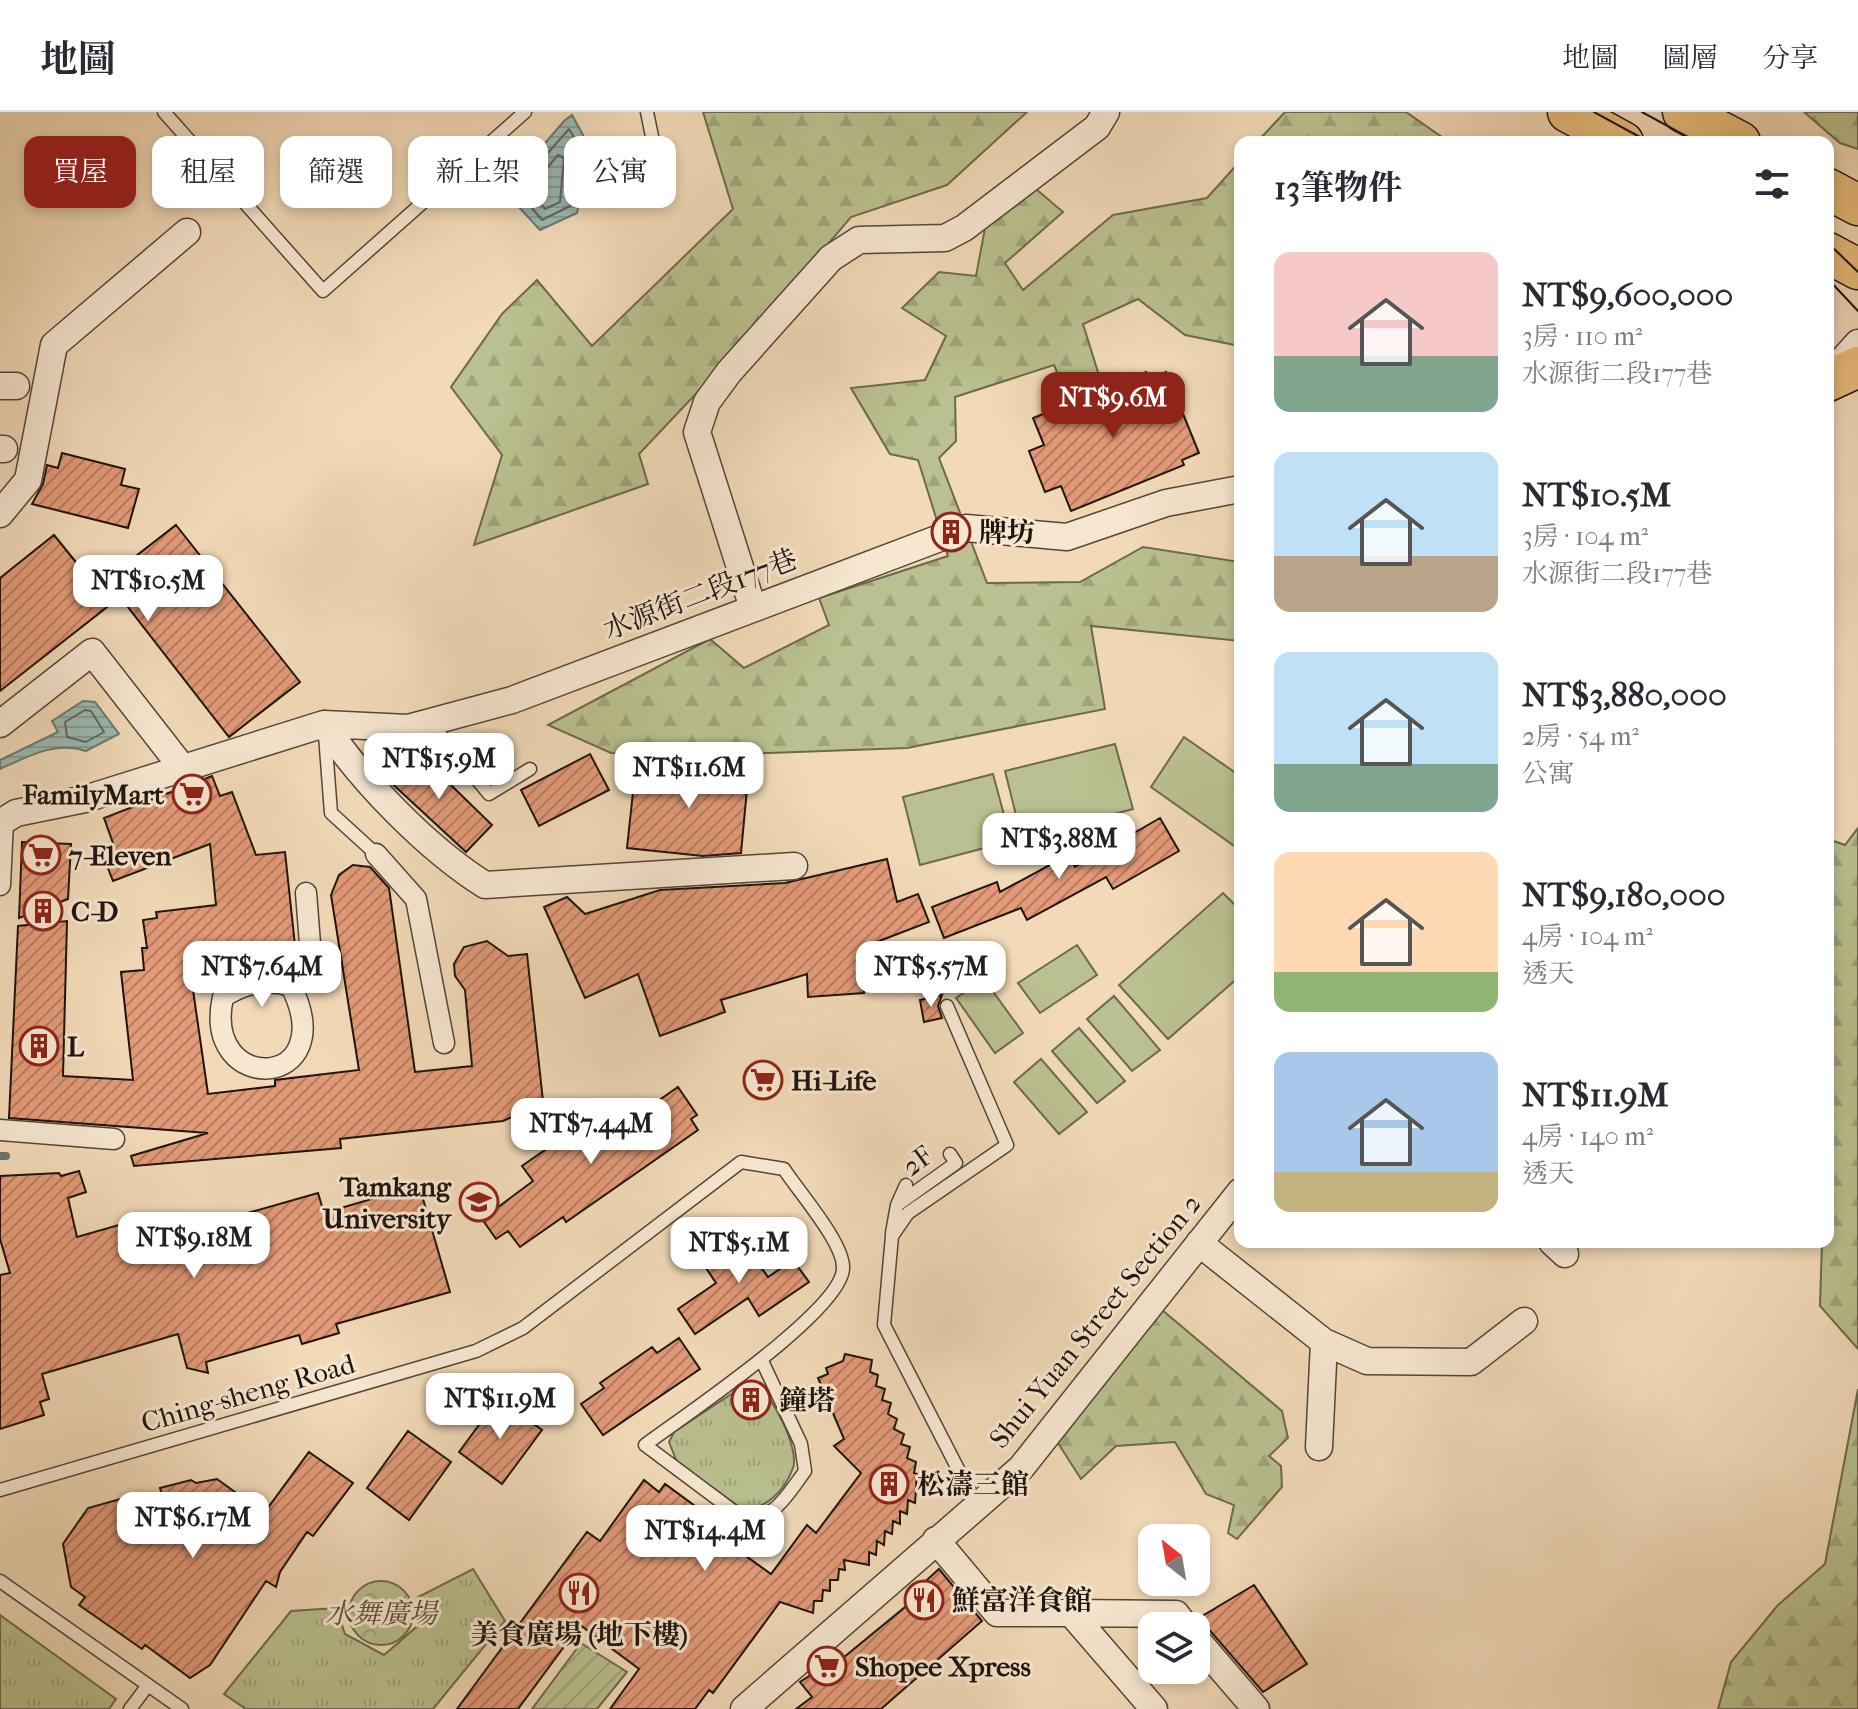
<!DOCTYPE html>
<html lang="zh-TW">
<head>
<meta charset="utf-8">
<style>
  :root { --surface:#fff; --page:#f7f7f7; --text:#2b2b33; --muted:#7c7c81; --line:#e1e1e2; --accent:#8f2418 }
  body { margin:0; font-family:"IM FELL French Canon","Noto Serif TC",serif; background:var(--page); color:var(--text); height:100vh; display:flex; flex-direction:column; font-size:30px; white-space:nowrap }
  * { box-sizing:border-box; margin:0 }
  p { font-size:26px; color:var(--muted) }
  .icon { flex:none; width:44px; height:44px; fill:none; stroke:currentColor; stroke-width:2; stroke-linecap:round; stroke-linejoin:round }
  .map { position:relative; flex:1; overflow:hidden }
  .panel { position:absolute; left:1234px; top:24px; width:600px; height:1112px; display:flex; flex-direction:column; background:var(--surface); border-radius:16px; box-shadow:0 4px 12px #0003 }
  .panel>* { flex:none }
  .hud { position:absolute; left:24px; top:24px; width:760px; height:72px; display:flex; gap:16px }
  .needle { width:52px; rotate:329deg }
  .controls { position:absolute; left:1138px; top:1412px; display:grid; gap:16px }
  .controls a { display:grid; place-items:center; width:72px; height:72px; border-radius:16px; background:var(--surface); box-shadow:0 4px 12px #0003; font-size:40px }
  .price { position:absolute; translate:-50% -68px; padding:0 18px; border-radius:16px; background:#fff; color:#222; font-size:26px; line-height:52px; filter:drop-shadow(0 2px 4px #0008) }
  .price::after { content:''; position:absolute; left:50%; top:48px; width:24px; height:18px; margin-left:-12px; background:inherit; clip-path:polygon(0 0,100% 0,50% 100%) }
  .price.on { background:var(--accent); color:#fff }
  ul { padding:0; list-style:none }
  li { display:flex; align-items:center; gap:24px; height:200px; padding:0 40px }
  li span { display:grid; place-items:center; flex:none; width:224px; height:160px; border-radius:16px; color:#555 }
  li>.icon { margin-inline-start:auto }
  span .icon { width:96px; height:96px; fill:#fffc; stroke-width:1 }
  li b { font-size:34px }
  h2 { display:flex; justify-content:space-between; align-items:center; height:96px; padding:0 40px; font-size:34px }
  .tag { padding:0 28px; border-radius:16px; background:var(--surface); box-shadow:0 4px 12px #0003; font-size:28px; line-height:72px }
  .tag.on { background:var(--accent); color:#fff }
  header { display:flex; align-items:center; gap:48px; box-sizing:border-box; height:112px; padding:0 40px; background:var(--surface); border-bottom:2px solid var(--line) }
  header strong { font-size:38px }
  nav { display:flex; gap:44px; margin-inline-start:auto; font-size:28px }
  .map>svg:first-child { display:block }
  .grass { fill:url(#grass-tufts); stroke:#6c6a4e; stroke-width:2; fill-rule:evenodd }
  .forest { fill:url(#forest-firs); stroke:#6c6a4e; stroke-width:2 }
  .park { fill:url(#park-crowns); stroke:#6c6a4e; stroke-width:2 }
  .garden { fill:url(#garden-furrows); stroke:#6c6a4e; stroke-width:2 }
  .pitch { fill:#bac08f; stroke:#6c6a4e; stroke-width:2 }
  .water { fill:url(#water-rules); stroke:#6a7871; stroke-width:2 }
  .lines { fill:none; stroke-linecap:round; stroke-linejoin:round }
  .shore { stroke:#5d6760; stroke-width:2 }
  .stream { stroke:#6a7871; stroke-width:8 }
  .building { fill:url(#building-hatch); stroke:#1e140e; stroke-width:2 }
  .service-casing { stroke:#534638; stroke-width:15 }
  .pedestrian-casing { stroke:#534638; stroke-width:23 }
  .minor-casing { stroke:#534638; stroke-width:29 }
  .primary-casing { stroke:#1e140e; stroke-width:43 }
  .service { stroke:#f7e7d1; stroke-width:12 }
  .pedestrian { stroke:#f7e7d1; stroke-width:20 }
  .minor { stroke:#f7e7d1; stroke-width:26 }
  .primary { stroke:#e9bd7c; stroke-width:40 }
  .tram { stroke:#1e140e; stroke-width:2 }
  .labels { text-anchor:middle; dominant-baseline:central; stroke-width:6; stroke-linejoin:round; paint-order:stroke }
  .poi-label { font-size:28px; font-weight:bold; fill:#1e140e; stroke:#f7e7d1; text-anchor:start }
  .street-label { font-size:28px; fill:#1e140e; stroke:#f7e7d1 }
  .park-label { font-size:28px; font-style:italic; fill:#55503b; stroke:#f7e7d1 }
</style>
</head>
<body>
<header>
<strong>地圖</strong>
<nav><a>地圖</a><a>圖層</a><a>分享</a></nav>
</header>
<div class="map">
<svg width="1858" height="1597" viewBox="0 0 1858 1597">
  <defs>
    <pattern id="grass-tufts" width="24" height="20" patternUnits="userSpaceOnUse" patternTransform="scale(2)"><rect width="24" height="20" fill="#bac08f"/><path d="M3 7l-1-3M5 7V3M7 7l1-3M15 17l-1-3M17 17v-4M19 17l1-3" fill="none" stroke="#9fa47a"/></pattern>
    <pattern id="forest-firs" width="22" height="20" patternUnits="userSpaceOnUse" patternTransform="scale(2)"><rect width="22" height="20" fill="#bac08f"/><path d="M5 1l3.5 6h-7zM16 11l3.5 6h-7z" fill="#9fa47a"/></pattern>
    <pattern id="park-crowns" width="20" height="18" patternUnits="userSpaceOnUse" patternTransform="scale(2)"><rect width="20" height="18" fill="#bac08f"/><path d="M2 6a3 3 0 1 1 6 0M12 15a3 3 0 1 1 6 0" fill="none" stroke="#9fa47a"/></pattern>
    <pattern id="garden-furrows" width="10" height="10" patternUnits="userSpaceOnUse" patternTransform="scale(2)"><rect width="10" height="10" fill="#bac08f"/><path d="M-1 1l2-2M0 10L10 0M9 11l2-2" fill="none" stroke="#9fa47a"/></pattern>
    <pattern id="water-rules" width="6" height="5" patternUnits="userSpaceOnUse" patternTransform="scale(2)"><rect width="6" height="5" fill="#9cbab3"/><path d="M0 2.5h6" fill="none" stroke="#869f99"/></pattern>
    <pattern id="building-hatch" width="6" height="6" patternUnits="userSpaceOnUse" patternTransform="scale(2)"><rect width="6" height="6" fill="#e39a78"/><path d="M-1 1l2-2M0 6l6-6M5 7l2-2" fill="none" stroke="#b77c61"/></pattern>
  </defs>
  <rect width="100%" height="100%" fill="#f2dab8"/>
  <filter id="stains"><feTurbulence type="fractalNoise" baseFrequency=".0025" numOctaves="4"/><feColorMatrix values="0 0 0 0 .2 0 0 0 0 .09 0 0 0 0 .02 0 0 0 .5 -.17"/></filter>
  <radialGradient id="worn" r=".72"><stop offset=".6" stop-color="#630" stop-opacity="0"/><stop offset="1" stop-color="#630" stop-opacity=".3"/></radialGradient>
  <!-- grass -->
  <path class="grass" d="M755,1272C772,1281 800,1338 793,1356C785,1378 765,1399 742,1397L677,1350L669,1330L674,1320L745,1273ZM745,1275H757L766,1283L767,1295L758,1304L746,1305L737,1297V1285Z
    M473,1457L505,1509L433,1597H246L224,1582L291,1499L336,1496L345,1522L384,1543L422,1510L418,1485Z
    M0,1503L116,1587L109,1597H0Z"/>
  <!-- forest -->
  <path class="forest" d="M703,0H1027L947,73L851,105L742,233L639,342L648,372L474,433L502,343L451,275L502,202L537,168L592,234L733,97Z
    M1285,0H1406L1449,30H1257Z
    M1804,0H1858V37L1840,31Z
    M1240,49V234L1185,223L1138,187L1083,212L1101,270L1067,283L1054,253L955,285L956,329L939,346L987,471L1080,470L1143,435L1240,450V529L1091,514L1105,597L907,636L743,642L611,641L548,613L710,527L744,556L829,513L819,486L948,444L918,348L890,342L851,276L925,268L946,224L902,196L939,160L976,164L985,116L1036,77L1063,100L1005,151L1023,178L1113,103L1207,86Z
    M1858,716V1237L1820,1194L1822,1130H1828V727L1845,733Z
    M1161,1197L1282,1299L1288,1326L1269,1344L1281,1354L1282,1375L1237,1427L1228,1421L1234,1393L1206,1382L1175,1330L1116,1334L1081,1367L1058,1331Z
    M1858,1277V1597H1718L1731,1550L1778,1493L1825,1452Z"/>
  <!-- park -->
  <path class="park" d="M349 1501a32 32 0 1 1 64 0a32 32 0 1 1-64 0Z"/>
  <!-- garden -->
  <path class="garden" d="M581,1531L627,1560L597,1597H532Z"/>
  <!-- pitch -->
  <path class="pitch" d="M1184,625L1240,664V738L1151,675Z
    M1115,632L1133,697L1022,727L1005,659Z
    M993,662L1011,729L920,753L903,685Z
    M1223,781L1240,798V864L1168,927L1119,873Z
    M1077,833L1097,863L1040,901L1018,871Z
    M984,867L1023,921L995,941L956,886Z
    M1114,884L1160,938L1132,959L1087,907Z
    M1079,916L1125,969L1097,991L1052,939Z
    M1041,947L1087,1000L1059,1022L1014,970Z"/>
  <!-- water -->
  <path class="water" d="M572,3L593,41L579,57L581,82L577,101L540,118L504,79L564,9Z
    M83,589L95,590L119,622L86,639C55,629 29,644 0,657V648L58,620L52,609Z"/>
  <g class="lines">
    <!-- shore -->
    <path class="shore" d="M569,17L583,40L572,55L570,94L542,108L516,77Z
      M558,43L564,46L560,90L545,97L529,77Z
      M85,598L91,599L104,620L86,630L67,625L65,610Z"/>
    <!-- stream -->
    <path class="stream" d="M0,1044H6"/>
  </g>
  <!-- building -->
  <path class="building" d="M1146,260L1148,267L1166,260L1199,341L1182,348L1184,353L1071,399L1061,374L1045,380L1029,339L1044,333L1033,306Z
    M62,341L125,357L121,373L139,377L128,416L32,392L43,372L47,353L58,356Z
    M176,413L300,570L229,625L120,485L0,579V466L54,423L96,475Z
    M414,637L492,713L466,740L386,666Z
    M590,642L609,678L539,714L521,678Z
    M692,651L749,656L741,741L703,744L627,736L636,652L691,658Z
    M212,664L220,684L232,680L256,743L285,740L297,852L191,864L208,982L275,974V968L359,958L331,783L339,763L353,753L370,755L389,776L415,960L472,954L465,878L455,864L454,852L464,835L487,829L508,844L527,842L543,989L523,993V1000L503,1009L340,1027L341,1036L134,1054L131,1044L208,1021L9,1006L18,814L67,809L63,964L133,968L121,860L144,858L142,836H147L143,808L157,806L156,800L216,793L210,732L113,769L99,733L114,734L104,706Z
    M1160,706L1179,739L1113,777L1106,765L1027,808L1021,796L944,826L932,795L997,770L1000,780L1068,743L1075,755Z
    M22,730L71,732L68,787L19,806Z
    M887,747L897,790L918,782L929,810L861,836L864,881L808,885L807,862L721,888L725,900L660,924L638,862L585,886L544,795L567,785L585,802L660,778L785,771Z
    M942,883L938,894L942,906L924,910L920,888Z
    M678,975L697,1003L691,1007L698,1018L566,1110L563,1105L520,1135L508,1119L496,1127L482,1107L533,1069L522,1054L611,992L625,1012Z
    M79,1059L86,1080L68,1086L77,1125L161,1101L167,1124L318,1081L324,1101L419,1073L450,1180L336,1212L339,1221L302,1232L299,1223L206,1250L208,1261L187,1256L178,1222L42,1262L49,1287L40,1290L44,1303L0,1317V1163L10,1161L0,1127V1064L59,1061L61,1064Z
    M738,1122L768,1165L793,1148L809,1170L759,1204L748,1186L695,1222L678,1197L716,1171L700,1147Z
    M679,1226L700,1257L603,1323L581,1292L604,1276L600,1271L652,1235L657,1241Z
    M845,1242L872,1248L870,1260L878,1263L876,1274L885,1277L882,1288L891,1291L888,1302L897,1307L894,1317L904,1322L901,1332L910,1335L907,1346L916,1350L914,1361L917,1362L915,1391L908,1388L907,1402L900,1399V1412L893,1409L892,1422L885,1419L884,1433L877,1429L876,1443L869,1440V1453L844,1448L845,1458L839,1457L838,1468H830V1479L823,1478L822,1489H814L813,1501L780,1490L713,1581L709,1578L695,1597H610L639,1557L580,1513L518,1597H457L587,1420L600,1429L644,1368L659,1380L665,1372L706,1402L700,1411L771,1462L807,1413L816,1421L861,1361L834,1334L844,1327L818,1266L828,1262L826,1256L843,1249Z
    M499,1286L542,1318L502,1372L459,1340Z
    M408,1319L451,1350L409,1408L367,1376Z
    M309,1340L353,1371L313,1424L307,1420L280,1460L276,1475L266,1469L210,1553L190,1566L145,1533L142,1537L79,1493L85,1485L71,1475L63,1432L88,1396L131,1384L172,1414L160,1376L191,1368L196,1371L217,1367L264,1401Z
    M939,1457L982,1509L881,1597H796L812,1585L800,1570L829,1551L832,1555L922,1481L918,1476Z
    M1254,1473L1307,1552L1263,1580L1199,1506Z"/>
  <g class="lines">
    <defs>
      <path id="service" d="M164,0L323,179L525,0
        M647,0L663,78
        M430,610L489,682L530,657
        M325,623L331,701L376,742
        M947,894L1007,1033L908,1101L892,1124L884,1213L977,1394
        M897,1093L956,1051L950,1042
        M892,1121L897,1093L906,1073
        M0,1378L476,1239L523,1216L741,1050L784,1057C798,1079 844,1131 843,1156C843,1198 681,1306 645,1333L740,1404C772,1413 788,1382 805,1359L801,1332L762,1249
        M0,1469L182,1597
        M130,1597L148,1573"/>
      <path id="pedestrian" d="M376,742L416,787L444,931
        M0,773L3,710
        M291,874C343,979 201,985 223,885C244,871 267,866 291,874L312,857L306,781
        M0,1018L114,1027"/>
      <path id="minor" d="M1830,262L1858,231
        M0,274H16
        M0,337H4
        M0,402L28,368L54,233L187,120
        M753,496L697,320L707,290L729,260L831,146L859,128L945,126L964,116L1097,15L1106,0
        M0,612L92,540L181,654
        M324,612C361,669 428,737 485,773L794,754
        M0,711L16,701L85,687L324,612L408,616L512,588L966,416L1067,425L1166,391L1240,377
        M1552,1130L1565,1142
        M1199,1131L1324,1230L1367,1249L1471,1250L1524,1209
        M1319,1335L1324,1230
        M936,1428L997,1501H1071L1154,1597
        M1071,1501L1176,1502L1185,1514
        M1196,1527L1256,1597
        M744,1597L1021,1356L1240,1080"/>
      <path id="primary" d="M1568,0L1623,30
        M1683,0L1740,30
        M1828,77L1858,93
        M1828,141L1858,157
        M1828,269L1858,255"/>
    </defs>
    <!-- service casing -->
    <use href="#service" class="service-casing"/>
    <!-- pedestrian casing -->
    <use href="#pedestrian" class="pedestrian-casing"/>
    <!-- minor casing -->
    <use href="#minor" class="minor-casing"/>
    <!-- primary casing -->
    <use href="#primary" class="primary-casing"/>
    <!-- service -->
    <use href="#service" class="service"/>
    <!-- pedestrian -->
    <use href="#pedestrian" class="pedestrian"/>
    <!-- minor -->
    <use href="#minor" class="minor"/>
    <!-- primary -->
    <use href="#primary" class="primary"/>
    <!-- tram -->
    <path class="tram" d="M1594,0L1649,30
      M1642,0L1697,30
      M1828,131L1858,160
      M1828,167L1858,199"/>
  </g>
  <!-- icons -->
  <defs>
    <symbol id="building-ring" viewBox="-11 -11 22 22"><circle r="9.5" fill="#f7e7d1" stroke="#8f2418" stroke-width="1.5"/><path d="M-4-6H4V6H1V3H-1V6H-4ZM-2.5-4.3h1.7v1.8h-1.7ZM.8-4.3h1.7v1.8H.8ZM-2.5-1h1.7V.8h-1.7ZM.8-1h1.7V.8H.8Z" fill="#8f2418"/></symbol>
    <symbol id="supermarket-ring" viewBox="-11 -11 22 22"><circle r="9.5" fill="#f7e7d1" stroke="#8f2418" stroke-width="1.5"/><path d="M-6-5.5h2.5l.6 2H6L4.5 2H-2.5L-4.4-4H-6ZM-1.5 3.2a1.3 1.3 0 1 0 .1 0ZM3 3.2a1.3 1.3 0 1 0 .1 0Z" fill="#8f2418"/></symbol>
    <symbol id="university-ring" viewBox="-11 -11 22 22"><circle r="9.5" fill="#f7e7d1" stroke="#8f2418" stroke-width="1.5"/><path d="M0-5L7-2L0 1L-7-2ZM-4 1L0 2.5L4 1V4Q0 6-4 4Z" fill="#8f2418"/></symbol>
    <symbol id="restaurant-ring" viewBox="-11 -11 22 22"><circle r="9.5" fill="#f7e7d1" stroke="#8f2418" stroke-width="1.5"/><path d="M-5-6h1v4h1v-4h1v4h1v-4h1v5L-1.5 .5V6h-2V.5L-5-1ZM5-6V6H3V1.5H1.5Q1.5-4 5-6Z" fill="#8f2418"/></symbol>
  </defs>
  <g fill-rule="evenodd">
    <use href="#building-ring" x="929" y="398" width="44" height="44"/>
    <use href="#supermarket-ring" x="170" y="660" width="44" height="44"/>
    <use href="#supermarket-ring" x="19" y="721" width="44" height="44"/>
    <use href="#building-ring" x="21" y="777" width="44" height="44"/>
    <use href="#building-ring" x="17" y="912" width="44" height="44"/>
    <use href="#supermarket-ring" x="741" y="946" width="44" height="44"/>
    <use href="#university-ring" x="457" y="1068" width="44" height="44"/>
    <use href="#building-ring" x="729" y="1266" width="44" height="44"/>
    <use href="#building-ring" x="867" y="1350" width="44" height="44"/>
    <use href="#restaurant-ring" x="557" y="1459" width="44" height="44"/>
    <use href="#restaurant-ring" x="902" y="1466" width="44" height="44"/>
    <use href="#supermarket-ring" x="805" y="1532" width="44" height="44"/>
  </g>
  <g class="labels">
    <!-- poi labels -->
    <g class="poi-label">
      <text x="979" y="420">牌坊</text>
      <text x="164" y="682" text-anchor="end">FamilyMart</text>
      <text x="69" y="743">7-Eleven</text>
      <text x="71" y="799">C-D</text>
      <text x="67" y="934">L</text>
      <text x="791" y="968">Hi-Life</text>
      <text x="451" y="1074" text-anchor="end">Tamkang<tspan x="451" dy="32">University</tspan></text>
      <text x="779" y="1288">鐘塔</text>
      <text x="917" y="1372">松濤三館</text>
      <text x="952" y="1488">鮮富洋食館</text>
      <text x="579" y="1522" text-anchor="middle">美食廣場 (地下樓)</text>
      <text x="855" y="1554">Shopee Xpress</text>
    </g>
    <!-- street labels -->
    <g class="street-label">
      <text transform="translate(700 482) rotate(-21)">水源街二段177巷</text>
      <text transform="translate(917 1049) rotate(-36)">2F</text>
      <text transform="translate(1095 1209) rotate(-51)">Shui Yuan Street Section 2</text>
      <text transform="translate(248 1281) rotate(-16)">Ching-sheng Road</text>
    </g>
    <!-- park labels -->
    <g class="park-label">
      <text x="381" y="1501">水舞廣場</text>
    </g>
  </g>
  <rect width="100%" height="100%" filter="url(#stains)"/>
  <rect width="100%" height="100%" fill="url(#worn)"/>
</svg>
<div class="controls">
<a><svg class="needle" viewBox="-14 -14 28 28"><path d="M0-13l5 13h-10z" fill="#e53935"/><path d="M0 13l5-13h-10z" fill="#7c7c81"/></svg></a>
<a><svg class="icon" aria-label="layers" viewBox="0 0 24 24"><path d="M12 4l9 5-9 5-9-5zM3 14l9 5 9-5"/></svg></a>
</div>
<b class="price on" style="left:1113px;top:328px">NT$9.6M</b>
<b class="price" style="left:148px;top:511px">NT$10.5M</b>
<b class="price" style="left:439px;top:689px">NT$15.9M</b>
<b class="price" style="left:689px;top:698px">NT$11.6M</b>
<b class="price" style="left:1059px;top:769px">NT$3.88M</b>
<b class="price" style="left:262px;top:897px">NT$7.64M</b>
<b class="price" style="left:931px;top:897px">NT$5.57M</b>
<b class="price" style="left:591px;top:1054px">NT$7.44M</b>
<b class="price" style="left:194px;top:1168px">NT$9.18M</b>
<b class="price" style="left:739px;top:1173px">NT$5.1M</b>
<b class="price" style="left:500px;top:1329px">NT$11.9M</b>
<b class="price" style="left:193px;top:1448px">NT$6.17M</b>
<b class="price" style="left:705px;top:1461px">NT$14.4M</b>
<div class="hud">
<a class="tag on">買屋</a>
<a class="tag">租屋</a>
<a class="tag">篩選</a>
<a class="tag">新上架</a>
<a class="tag">公寓</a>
</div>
<section class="panel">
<h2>13筆物件<svg class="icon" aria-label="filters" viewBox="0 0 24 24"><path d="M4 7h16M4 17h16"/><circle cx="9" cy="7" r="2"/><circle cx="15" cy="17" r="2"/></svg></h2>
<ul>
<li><span style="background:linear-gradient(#f6c9c9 65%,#7fa58c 0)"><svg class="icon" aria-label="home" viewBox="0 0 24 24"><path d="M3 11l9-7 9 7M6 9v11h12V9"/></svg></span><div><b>NT$9,600,000</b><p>3房 · 110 m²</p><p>水源街二段177巷</p></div></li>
<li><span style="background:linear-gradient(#bfe0f5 65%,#b9a48a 0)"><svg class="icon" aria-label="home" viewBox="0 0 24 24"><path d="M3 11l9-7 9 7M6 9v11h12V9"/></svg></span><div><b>NT$10.5M</b><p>3房 · 104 m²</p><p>水源街二段177巷</p></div></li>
<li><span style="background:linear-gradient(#bfe0f5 70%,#7fa58c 0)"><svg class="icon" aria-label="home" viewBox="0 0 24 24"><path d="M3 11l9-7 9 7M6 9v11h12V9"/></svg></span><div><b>NT$3,880,000</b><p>2房 · 54 m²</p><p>公寓</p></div></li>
<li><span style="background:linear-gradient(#ffd9b3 75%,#8fb573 0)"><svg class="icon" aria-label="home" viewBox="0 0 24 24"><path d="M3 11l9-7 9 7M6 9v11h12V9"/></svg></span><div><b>NT$9,180,000</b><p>4房 · 104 m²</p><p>透天</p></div></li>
<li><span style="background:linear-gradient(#a9c7e8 75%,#c2b280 0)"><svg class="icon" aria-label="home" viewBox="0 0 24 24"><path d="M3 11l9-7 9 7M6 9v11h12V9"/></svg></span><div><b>NT$11.9M</b><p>4房 · 140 m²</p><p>透天</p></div></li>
</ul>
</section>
</div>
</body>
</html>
